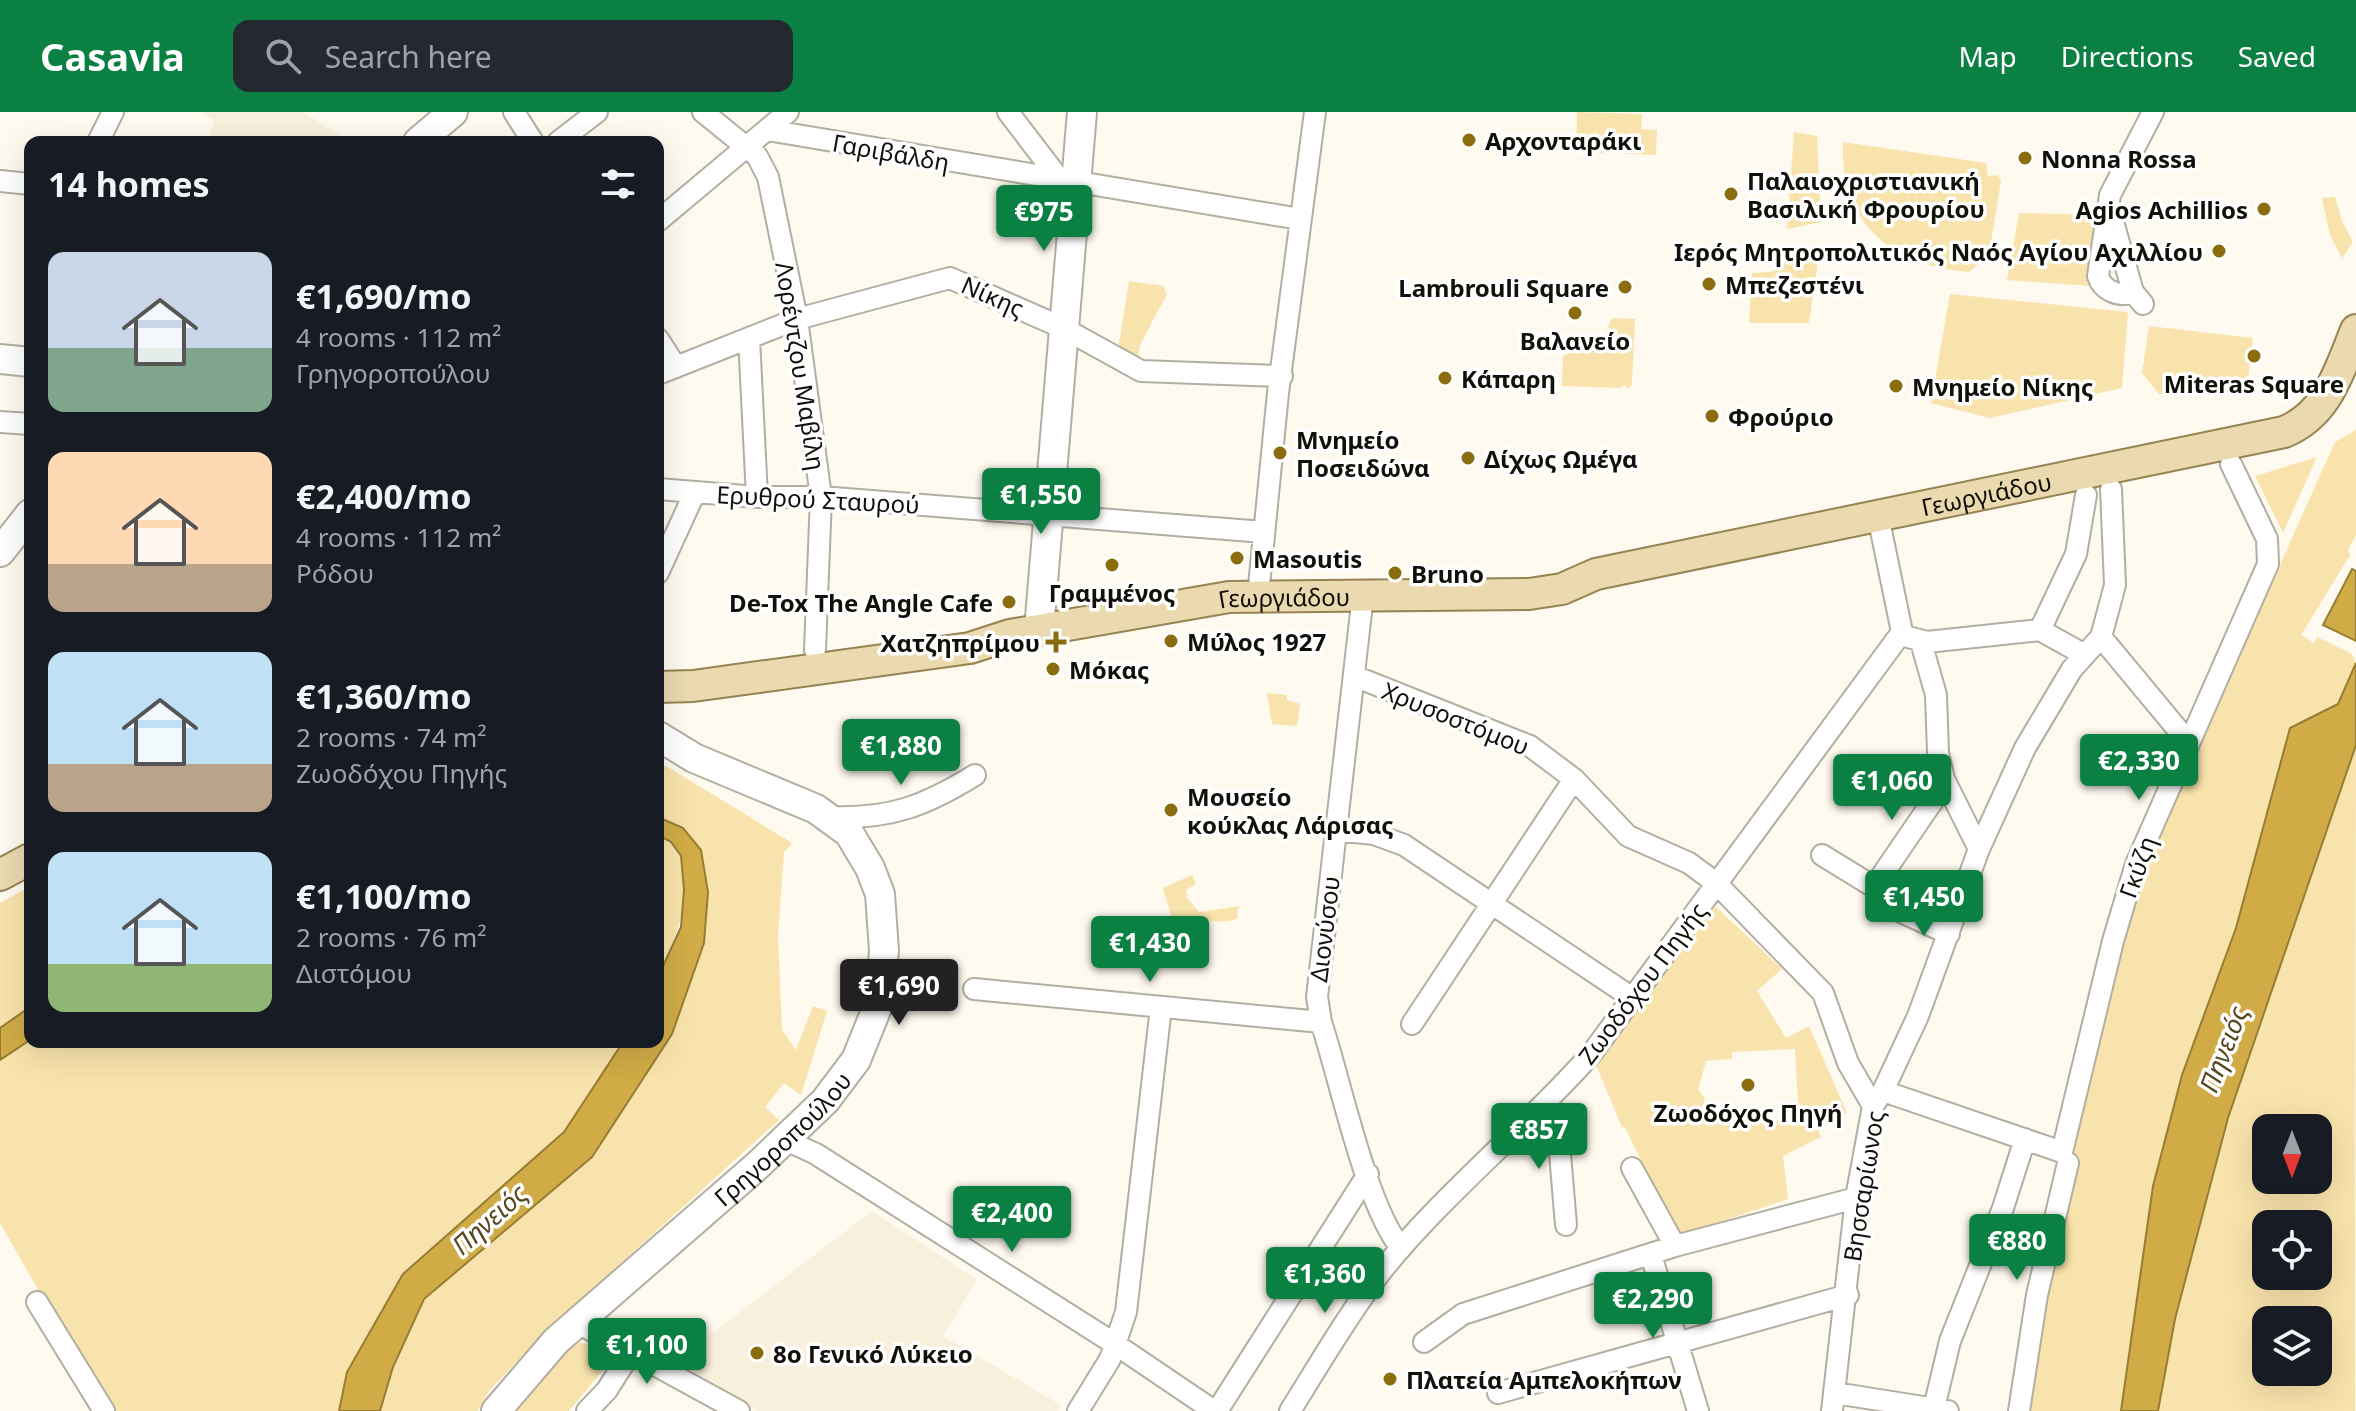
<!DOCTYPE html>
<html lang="en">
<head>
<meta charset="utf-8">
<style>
  :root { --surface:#171b24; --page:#242831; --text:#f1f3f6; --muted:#9ea1a6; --accent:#0b8043 }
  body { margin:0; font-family:"Noto Sans",sans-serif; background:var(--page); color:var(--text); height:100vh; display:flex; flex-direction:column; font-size:30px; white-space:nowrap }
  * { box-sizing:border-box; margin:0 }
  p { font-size:26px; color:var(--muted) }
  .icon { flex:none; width:44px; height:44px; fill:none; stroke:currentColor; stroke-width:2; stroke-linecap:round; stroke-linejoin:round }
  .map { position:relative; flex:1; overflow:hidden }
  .details { position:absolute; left:24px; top:24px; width:640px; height:912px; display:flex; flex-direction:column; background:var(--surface); border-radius:16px; box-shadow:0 8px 32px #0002 }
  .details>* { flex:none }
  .needle { width:52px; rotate:180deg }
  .controls { position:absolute; left:2252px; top:1002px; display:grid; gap:16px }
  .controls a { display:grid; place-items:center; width:80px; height:80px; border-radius:16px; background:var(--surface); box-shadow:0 8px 32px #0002; font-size:40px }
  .price { position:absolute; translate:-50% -68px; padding:0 18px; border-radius:8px; background:var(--accent); color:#fff; font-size:26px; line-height:52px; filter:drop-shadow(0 2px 4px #0008) }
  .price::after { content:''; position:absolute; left:50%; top:48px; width:24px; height:18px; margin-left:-12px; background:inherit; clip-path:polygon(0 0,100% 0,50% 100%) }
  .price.selected { background:#222; color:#fff }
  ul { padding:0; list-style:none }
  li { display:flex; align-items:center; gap:24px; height:200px; padding:0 24px }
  li span { display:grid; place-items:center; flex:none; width:224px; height:160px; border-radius:16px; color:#555 }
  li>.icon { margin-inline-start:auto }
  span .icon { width:96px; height:96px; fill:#fffc; stroke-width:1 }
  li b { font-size:34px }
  h2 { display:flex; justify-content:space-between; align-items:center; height:96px; padding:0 24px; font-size:34px }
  header { display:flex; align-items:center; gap:48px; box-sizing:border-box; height:112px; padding:0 40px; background:var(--accent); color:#fff }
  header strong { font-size:38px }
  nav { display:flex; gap:44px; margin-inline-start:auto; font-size:28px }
  .search { width:560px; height:72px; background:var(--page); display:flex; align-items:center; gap:20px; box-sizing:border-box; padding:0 28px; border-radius:16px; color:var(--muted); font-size:30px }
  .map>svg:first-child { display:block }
  .built { fill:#f8f0dc }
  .green { fill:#f9e3ac; fill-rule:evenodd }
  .water { fill:#d1ac46; stroke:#977d34; stroke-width:2 }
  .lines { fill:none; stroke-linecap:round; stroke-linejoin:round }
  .street-casing { stroke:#b2aea1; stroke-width:24 }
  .secondary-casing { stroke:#b2aea1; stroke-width:32 }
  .primary-casing { stroke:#968353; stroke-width:34 }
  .street { stroke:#fff; stroke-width:20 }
  .secondary { stroke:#fff; stroke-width:28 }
  .primary { stroke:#ebdaaf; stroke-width:30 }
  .poi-dot { fill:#8b6d0e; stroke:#fff; stroke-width:3 }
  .labels { text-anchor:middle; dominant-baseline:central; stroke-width:7; stroke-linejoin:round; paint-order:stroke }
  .poi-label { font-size:24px; font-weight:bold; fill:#11100b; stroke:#fff; text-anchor:start }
  .street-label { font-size:24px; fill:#11100b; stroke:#fff }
  .water-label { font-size:26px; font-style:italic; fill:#57471e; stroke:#fff }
</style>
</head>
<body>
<header>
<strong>Casavia</strong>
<div class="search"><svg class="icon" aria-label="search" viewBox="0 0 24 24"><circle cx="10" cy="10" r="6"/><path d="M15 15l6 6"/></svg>Search here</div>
<nav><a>Map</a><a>Directions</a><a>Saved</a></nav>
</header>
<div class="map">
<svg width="2356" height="1299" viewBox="0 0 2356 1299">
  <rect width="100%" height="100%" fill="#fefaef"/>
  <!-- built -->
  <path class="built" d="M201,0H303L350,30H207L215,9Z
    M872,1099L977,1168L943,1224L1061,1293L1058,1299H757L672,1252Z"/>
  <!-- green -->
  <path class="green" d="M1577,0L1642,2L1641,17L1657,18L1656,43L1576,40Z
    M1794,20L1817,24L1821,110L1787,117Z
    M1843,30L1986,51L1988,64L1997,63L2001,69L1990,136L1981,143V150L1969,160C1892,154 1839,111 1843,30Z
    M2335,85L2342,109L2353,130L2342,146L2330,123L2322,86Z
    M2019,101L2101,103L2091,174L2007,168Z
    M1818,149L1809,211H1749L1752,161L1771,160L1786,150Z
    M1129,169L1163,174L1167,182L1140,233L1138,246L1118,238Z
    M1950,182L2128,200L2122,276L1990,306L1931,291Z
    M1612,206L1635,207L1632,272L1628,277L1624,273L1620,276L1562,274L1563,244L1604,224Z
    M2149,214L2253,226L2247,274L2233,282H2159L2142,261Z
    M2356,318V423L2348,438L2350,443L2301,523L2314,531L2317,525L2352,542L2356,551L2338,592L2290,616L2236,816L2182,963L2153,1074L2121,1299H2026L2043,1190L2077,1019L2137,773L2335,330Z
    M2317,345L2283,421L2255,364Z
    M1267,581L1287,583V588L1300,592L1297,614L1272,612Z
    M2356,633L2355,1299H2158L2175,1207L2228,1006ZM2266,1016H2318V1068H2266ZM2266,1112H2318V1164H2266ZM2266,1208H2318V1260H2266Z
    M658,649L792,731L784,740L778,824L782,918L796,938L813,894L827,899L801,983L784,971L765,995L779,1008L547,1218L489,1279L478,1299H380L393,1255L424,1187L592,1045L672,922L704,831L683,716L658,705Z
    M658,723C710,751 676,825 658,865Z
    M1192,763L1196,772L1186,778L1187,786L1199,800L1241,794L1237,797L1238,806C1226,813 1205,807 1189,809V817L1182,818L1183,844L1163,776Z
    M30,774V895L0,916V791Z
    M1716,795L1782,857L1757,879L1786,926L1809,914L1847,1001L1818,1017L1821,1025L1783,1044L1788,1087L1677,1124L1625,1015H1622L1593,946ZM1795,937L1799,1007L1736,1011L1735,1005L1710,1006L1703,993L1705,986L1698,978L1706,949L1732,947V940Z
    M30,928V930H623L564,1020L403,1162L347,1260L339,1299H116L51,1200L0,1111V948Z
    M574,1230C587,1230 603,1240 608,1252L569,1299H511Z"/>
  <!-- water -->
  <path class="water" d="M2352,457L2356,459V529L2323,513Z
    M2356,551V633L2228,1006L2175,1207L2158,1299H2121L2153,1074L2182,963L2236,816L2290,616L2338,592Z
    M658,705L683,716L701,738L708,780L704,831L672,922L592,1045L424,1187L393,1255L380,1299H339L347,1260L403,1162L564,1020L623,930H658V865L681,815L684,778L681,744L671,730L658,723Z
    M30,895V928L0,948V916Z"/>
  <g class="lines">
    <defs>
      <path id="street" d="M514,0L533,30
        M703,0L757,44L768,65L797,207L821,385L815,538
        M1008,0L1060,68
        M767,18L1300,107
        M98,30L113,0
        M558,30L597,0
        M0,69L30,72
        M2110,99L2133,180L2143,192
        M658,109L788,0
        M2133,180C2119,186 2102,178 2098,164L2110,83L2153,0
        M749,226L757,385
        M658,227L676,255
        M658,262L797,207L950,166L1063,216L1141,259L1282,264
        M0,310L30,312
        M658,377L757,385H821L1264,420
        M1878,404L1902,520
        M658,461L695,380
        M1363,483L1317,885L1321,910C1340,967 1366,1094 1401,1136
        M1258,484L1278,281L1315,0
        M2040,518L2076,442L2086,383
        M1908,525L1927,530L2040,518L2083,542
        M2101,525L2189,631
        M1921,530L1936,583L1938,641L1944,667L1979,737
        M1354,564L1530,634L1574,667L1628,724L1689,751L1716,771L1823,881L1848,951L1873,994
        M832,705C890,707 925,694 975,663
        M1336,718L1374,722L1404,733L1634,887
        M1822,743L1874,775L1897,798L1949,822
        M1874,775L1945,671
        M974,877L1321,910
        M1412,912L1574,667
        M1883,979L2062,1040L2113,829L2136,752L2268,452L2267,427L2231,352
        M1541,998L1560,1042L1566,1113
        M786,1028L816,1042L1115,1232L1214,1299
        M1632,1056L1675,1134
        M1651,1143L1698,1299
        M37,1190L104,1299
        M576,1210L739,1299
        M1424,1230L1463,1202L1675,1134L1856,1086
        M1498,1281L1848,1183
        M1835,1281L1948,1299
        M1934,1296L1950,1229L2003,1096L2025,1027
        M587,1299L607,1278L631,1240
        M1078,1299L1110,1247L1126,1200L1161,895
        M1217,1299L1368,1062
        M1290,1299C1319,1253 1347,1204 1380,1161C1441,1084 1526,1016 1592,941L1902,520
        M1832,1299L1856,1086L1873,994L1883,979L1918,904L1979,737L2025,636L2072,557L2101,525L2115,473L2111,377
        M2019,1299L2037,1183L2068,1051"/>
      <g id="secondary">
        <path d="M418,30L453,0"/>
        <path d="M0,247L30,250"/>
        <path d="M0,440L30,402"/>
        <path d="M1039,518L1082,0"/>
        <path id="s1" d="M496,1299L556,1229L758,1053L825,989L856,948L879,891L884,839L880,782L870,756L849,721L816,697L694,646L658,624"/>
      </g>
      <g id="primary">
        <path id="s2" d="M658,575L693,574L970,536L1010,523L1229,485L1529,482L1562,477L1596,462L2284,320C2328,302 2339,259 2356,218"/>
        <path d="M0,763L30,747"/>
      </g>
    </defs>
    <!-- street casing -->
    <use href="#street" class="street-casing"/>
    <!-- secondary casing -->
    <use href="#secondary" class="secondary-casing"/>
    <!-- primary casing -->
    <use href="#primary" class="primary-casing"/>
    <!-- street -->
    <use href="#street" class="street"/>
    <!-- secondary -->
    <use href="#secondary" class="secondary"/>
    <!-- primary -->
    <use href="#primary" class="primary"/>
  </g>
  <!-- markers -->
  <g class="poi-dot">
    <circle cx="1469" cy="28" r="8"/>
    <circle cx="2025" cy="46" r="8"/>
    <circle cx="1731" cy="82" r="8"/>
    <circle cx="2264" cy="97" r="8"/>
    <circle cx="2219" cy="139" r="8"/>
    <circle cx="1709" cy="172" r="8"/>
    <circle cx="1625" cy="175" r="8"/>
    <circle cx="1575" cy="201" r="8"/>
    <circle cx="2254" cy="244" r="8"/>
    <circle cx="1445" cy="266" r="8"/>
    <circle cx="1896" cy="274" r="8"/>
    <circle cx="1712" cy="304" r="8"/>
    <circle cx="1280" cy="341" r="8"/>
    <circle cx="1468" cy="346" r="8"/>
    <circle cx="1237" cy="446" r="8"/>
    <circle cx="1112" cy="453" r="8"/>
    <circle cx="1395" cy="461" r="8"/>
    <circle cx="1009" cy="490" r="8"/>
    <circle cx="1171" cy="529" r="8"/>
    <path d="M1052 518h8v8h8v8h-8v8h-8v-8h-8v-8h8z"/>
    <circle cx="1053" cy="557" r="8"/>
    <circle cx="1171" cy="698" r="8"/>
    <circle cx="1748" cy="973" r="8"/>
    <circle cx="757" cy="1241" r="8"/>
    <circle cx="1390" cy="1267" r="8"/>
  </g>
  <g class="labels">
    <!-- poi labels -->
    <g class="poi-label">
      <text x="1485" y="28">Αρχονταράκι</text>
      <text x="2041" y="46">Nonna Rossa</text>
      <text x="1747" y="68">Παλαιοχριστιανική<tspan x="1747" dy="28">Βασιλική Φρουρίου</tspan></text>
      <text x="2248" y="97" text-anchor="end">Agios Achillios</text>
      <text x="2203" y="139" text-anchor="end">Ιερός Μητροπολιτικός Ναός Αγίου Αχιλλίου</text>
      <text x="1725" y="172">Μπεζεστένι</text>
      <text x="1609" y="175" text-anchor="end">Lambrouli Square</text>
      <text x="1575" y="228" text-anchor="middle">Βαλανείο</text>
      <text x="1461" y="266">Κάπαρη</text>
      <text x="2254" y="271" text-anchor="middle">Miteras Square</text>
      <text x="1912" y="274">Μνημείο Νίκης</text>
      <text x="1728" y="304">Φρούριο</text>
      <text x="1296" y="327">Μνημείο<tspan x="1296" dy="28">Ποσειδώνα</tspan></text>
      <text x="1484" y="346">Δίχως Ωμέγα</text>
      <text x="1253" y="446">Masoutis</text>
      <text x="1411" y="461">Bruno</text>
      <text x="1112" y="480" text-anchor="middle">Γραμμένος</text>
      <text x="993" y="490" text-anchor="end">De-Tox The Angle Cafe</text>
      <text x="1187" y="529">Μύλος 1927</text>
      <text x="1040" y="530" text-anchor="end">Χατζηπρίμου</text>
      <text x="1069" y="557">Μόκας</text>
      <text x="1187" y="684">Μουσείο<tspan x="1187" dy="28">κούκλας Λάρισας</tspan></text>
      <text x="1748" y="1000" text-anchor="middle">Ζωοδόχος Πηγή</text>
      <text x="773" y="1241">8ο Γενικό Λύκειο</text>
      <text x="1406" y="1267">Πλατεία Αμπελοκήπων</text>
    </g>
    <!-- street labels -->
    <g class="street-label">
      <text transform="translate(891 40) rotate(10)">Γαριβάλδη</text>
      <text transform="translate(993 184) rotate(24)">Νίκης</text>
      <text transform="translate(801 254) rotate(81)">Λορέντζου Μαβίλη</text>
      <text stroke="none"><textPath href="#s2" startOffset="1348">Γεωργιάδου</textPath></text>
      <text transform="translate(818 387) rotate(3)">Ερυθρού Σταυρού</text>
      <text stroke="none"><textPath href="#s2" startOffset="634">Γεωργιάδου</textPath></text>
      <text transform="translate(1456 606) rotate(22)">Χρυσοστόμου</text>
      <text transform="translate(2137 755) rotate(-70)">Γκύζη</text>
      <text transform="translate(1324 817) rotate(-83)">Διονύσου</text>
      <text transform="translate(1642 871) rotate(-53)">Ζωοδόχου Πηγής</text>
      <text stroke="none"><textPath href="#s1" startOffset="396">Γρηγοροπούλου</textPath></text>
      <text transform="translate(1863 1074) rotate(-81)">Βησσαρίωνος</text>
    </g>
    <!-- water labels -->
    <g class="water-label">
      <text transform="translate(2223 937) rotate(-69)">Πηνειός</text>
      <text transform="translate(489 1107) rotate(-42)">Πηνειός</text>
    </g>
  </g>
</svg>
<div class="controls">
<a><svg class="needle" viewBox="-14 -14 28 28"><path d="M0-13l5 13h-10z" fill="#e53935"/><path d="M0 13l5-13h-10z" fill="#9ea1a6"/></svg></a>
<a><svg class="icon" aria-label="locate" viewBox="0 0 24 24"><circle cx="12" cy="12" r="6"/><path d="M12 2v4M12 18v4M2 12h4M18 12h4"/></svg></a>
<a><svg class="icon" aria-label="layers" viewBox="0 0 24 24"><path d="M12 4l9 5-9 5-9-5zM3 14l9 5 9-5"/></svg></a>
</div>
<b class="price" style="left:1044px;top:141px">€975</b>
<b class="price" style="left:1041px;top:424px">€1,550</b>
<b class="price" style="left:901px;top:675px">€1,880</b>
<b class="price" style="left:2139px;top:690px">€2,330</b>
<b class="price" style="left:1892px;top:710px">€1,060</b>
<b class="price" style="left:1924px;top:826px">€1,450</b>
<b class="price" style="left:1150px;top:872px">€1,430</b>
<b class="price selected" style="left:899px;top:915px">€1,690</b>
<b class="price" style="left:1539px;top:1059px">€857</b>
<b class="price" style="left:1012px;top:1142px">€2,400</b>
<b class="price" style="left:2017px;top:1170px">€880</b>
<b class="price" style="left:1325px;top:1203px">€1,360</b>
<b class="price" style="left:1653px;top:1228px">€2,290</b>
<b class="price" style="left:647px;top:1274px">€1,100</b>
<section class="details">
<h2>14 homes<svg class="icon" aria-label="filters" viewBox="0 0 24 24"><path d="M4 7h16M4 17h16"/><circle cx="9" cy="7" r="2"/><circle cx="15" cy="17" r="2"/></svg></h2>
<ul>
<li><span style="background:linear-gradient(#c9d6e8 60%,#7fa58c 0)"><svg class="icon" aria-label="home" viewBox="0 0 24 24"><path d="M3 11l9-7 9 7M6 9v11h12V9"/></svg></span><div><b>€1,690/mo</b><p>4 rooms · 112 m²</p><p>Γρηγοροπούλου</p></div></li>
<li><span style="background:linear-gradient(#ffd9b3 70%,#b9a48a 0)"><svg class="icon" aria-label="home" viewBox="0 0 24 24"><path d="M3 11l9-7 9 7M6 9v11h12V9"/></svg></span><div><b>€2,400/mo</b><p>4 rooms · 112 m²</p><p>Ρόδου</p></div></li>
<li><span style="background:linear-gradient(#bfe0f5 70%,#b9a48a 0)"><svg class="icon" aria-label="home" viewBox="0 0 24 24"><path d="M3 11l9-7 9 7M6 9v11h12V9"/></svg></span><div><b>€1,360/mo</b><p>2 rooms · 74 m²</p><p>Ζωοδόχου Πηγής</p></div></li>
<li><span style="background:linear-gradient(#bfe0f5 70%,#8fb573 0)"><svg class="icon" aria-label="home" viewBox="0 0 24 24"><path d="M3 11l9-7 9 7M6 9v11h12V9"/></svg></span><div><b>€1,100/mo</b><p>2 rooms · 76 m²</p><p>Διστόμου</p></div></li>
</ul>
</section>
</div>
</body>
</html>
